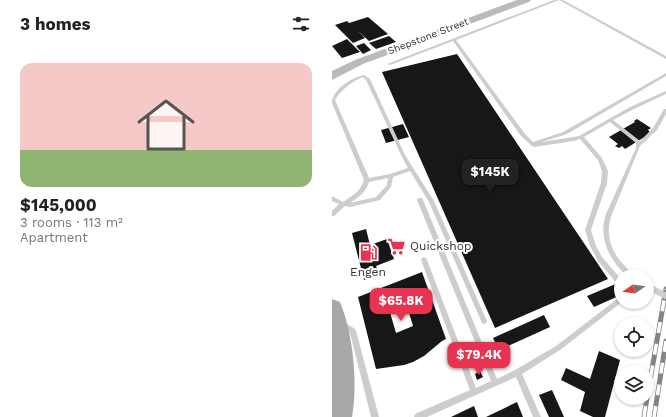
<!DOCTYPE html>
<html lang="en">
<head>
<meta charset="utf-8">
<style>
  :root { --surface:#fff; --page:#f6f6f6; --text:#222; --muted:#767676; --line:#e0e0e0; --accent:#e8324f }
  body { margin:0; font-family:"Work Sans",sans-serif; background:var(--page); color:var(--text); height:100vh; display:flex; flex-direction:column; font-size:15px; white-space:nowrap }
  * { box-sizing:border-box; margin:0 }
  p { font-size:13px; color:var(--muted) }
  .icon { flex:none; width:22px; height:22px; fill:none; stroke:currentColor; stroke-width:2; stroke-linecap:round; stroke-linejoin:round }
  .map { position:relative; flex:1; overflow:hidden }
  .panel { display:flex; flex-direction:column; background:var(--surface); width:332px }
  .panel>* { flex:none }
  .needle { width:26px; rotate:257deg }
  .controls { position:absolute; left:282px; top:269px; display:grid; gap:8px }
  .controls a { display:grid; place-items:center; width:40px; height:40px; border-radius:50%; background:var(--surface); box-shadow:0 1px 3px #0004; font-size:20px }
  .price { position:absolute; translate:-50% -34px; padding:0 9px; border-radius:8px; background:var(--accent); color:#fff; font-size:13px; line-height:26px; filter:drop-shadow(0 1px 2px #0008) }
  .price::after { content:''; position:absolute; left:50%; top:24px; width:12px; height:9px; margin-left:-6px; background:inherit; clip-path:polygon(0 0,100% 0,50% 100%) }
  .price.on { background:#222; color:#fff }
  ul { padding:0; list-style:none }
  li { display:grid; align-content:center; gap:8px; height:212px; padding:0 20px }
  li+li { border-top:1px solid var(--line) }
  li span { display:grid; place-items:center; height:124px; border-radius:12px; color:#555 }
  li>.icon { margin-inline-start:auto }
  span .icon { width:72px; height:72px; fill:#fffc; stroke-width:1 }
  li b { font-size:17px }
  h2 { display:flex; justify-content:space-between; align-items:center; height:48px; padding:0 20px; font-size:17px }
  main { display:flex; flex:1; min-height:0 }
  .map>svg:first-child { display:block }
  .building { fill:#171717; fill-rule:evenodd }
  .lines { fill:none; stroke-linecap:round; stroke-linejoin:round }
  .lane { fill:#cdcdcd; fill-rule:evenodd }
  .secondary { fill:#bababa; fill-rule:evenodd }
  .primary { fill:#a8a8a8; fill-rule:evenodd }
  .rail-casing { stroke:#858585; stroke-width:5 }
  .rail { stroke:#fff; stroke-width:3.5; stroke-dasharray:11; stroke-linecap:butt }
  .lane-bridge { stroke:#cdcdcd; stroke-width:6 }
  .labels { text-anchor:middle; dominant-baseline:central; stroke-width:4; stroke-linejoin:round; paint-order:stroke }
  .far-street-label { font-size:10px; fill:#303030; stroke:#fff }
  .poi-label { font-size:12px; fill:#303030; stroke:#fff; text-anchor:start }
</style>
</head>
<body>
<main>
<section class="panel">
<h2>3 homes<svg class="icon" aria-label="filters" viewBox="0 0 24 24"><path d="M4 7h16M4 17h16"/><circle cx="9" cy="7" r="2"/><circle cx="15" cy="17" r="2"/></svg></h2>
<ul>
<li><span style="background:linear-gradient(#f6c9c9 70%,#8fb573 0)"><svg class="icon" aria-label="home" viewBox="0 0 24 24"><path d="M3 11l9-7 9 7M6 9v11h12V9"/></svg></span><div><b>$145,000</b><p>3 rooms · 113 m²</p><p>Apartment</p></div></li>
</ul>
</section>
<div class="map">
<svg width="334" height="417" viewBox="0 0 334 417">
  <rect width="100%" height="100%" fill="#fff"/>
  <!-- building -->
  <path class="building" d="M36,17L56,34L37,41L26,31L33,38L21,43L3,25L15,21L17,23Z
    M57,36L64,42L44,49L37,43Z
    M15,39L28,52L10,58L0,46Z
    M32,43L39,50L31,54L24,46Z
    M125,54L276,279L163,328L50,72Z
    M305,119L319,128L316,130L319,133L293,149L290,146L287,148L283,146L286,144L277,137L303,122L302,121Z
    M71,124L77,137L54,143L49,130Z
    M34,229L38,245L55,239L62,259L44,266L47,274L32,280L20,233Z
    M90,272L114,339L110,341L92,356L81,362L72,365L44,369L26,297ZM74,303L81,326L64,333L57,309Z
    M286,283L289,288V295L262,307L255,296Z
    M212,315L218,327L167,350L161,338Z
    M267,351L288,360L273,417H261L248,411L253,392L229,380L234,368L258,379Z
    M148,371L151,377L145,380L143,374Z
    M220,390L232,417H217L207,395Z
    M185,402L191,417H154Z
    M142,406L146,417H119Z"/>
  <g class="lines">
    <!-- lane -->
    <path class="lane" d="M222,0H227L124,40L193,134L201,142L231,132L334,73V76L235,134L210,142L247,136L298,107L334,91V94L302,109L281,120L308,141L321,128L332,109H334V114L325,130L308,146L280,214C273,232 278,250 291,264C295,268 299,272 302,276H295C277,260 266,237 274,214L304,148V143L278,122L252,137L270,158L276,171L275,183L259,230L264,246L270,257L289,279V287L287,286L266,261L258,246L253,230L269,183L270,171L266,160L248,139L242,141L202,147L200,146L189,136L121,41L58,65L55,64Z
      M227,0H231L334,56V59Z
      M32,75L38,79L73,155L102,201L154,319L155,321L154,323L152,324L150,323L97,202L78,171L61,177L59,187L48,200L18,207L13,206L2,216H0V211L7,204L0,201V196L11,202C20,196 29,191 32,180L0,103C0,90 20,77 32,75ZM31,77L34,80L69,155L76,168L58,174L37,178L3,100C9,90 20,81 31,77ZM56,178L55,185L44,197L18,203C27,197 34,192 37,182Z
      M86,198H90L91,200L165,379L183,370L224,346L289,296V302H290L228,350L190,374L209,417H201L184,377L95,417H82L83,414L138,390L89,260L90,258L92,257L94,258L95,260L144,388L159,381L85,200Z
      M11,321L23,329L24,331L47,417H39L18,333L9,326L8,324L9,322Z"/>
    <!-- secondary -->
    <path class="secondary" d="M185,0H199L197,2L31,64L0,80V71L23,60Z"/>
    <!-- primary -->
    <path class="primary" d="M0,299L8,302C21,333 26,383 20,417H0Z"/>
    <defs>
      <path id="rail" d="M315,398L334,289
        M312,417L315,398
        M322,417L334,341"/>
    </defs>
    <!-- rail casing -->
    <use href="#rail" class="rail-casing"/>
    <!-- rail -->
    <use href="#rail" class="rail"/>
    <!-- lane-bridge -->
    <path class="lane-bridge" d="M315,286L334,296"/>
  </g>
  <!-- icons -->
  <defs>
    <symbol id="supermarket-bare" viewBox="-9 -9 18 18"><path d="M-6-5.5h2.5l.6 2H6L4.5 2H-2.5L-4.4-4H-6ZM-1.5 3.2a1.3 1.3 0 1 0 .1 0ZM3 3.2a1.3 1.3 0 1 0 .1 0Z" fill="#e8324f" stroke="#fff" stroke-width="2.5" paint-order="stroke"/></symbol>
    <symbol id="fuel-bare" viewBox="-9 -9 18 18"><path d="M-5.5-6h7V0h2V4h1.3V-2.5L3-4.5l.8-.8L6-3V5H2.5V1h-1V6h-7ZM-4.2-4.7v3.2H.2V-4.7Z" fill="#e8324f" stroke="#fff" stroke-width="2.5" paint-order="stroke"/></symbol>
  </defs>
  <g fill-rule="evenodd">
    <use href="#supermarket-bare" x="52" y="234" width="25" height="25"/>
    <use href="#fuel-bare" x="24" y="240" width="25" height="25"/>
  </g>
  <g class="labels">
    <!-- far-street labels -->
    <g class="far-street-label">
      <text transform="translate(96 36) rotate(-21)">Shepstone Street</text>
    </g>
    <!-- poi labels -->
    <g class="poi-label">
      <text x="78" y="246">Quickshop</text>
      <text x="36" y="272" text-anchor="middle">Engen</text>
    </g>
  </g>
</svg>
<div class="controls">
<a><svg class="needle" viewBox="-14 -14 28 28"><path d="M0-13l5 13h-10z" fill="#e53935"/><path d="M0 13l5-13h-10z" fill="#767676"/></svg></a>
<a><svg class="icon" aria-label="locate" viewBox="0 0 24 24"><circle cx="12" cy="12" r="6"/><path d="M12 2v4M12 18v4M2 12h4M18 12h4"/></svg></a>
<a><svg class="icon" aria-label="layers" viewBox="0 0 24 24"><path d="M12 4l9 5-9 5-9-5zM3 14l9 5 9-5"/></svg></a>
</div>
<b class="price on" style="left:158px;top:193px">$145K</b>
<b class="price" style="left:69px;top:322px">$65.8K</b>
<b class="price" style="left:147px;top:376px">$79.4K</b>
</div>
</main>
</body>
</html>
